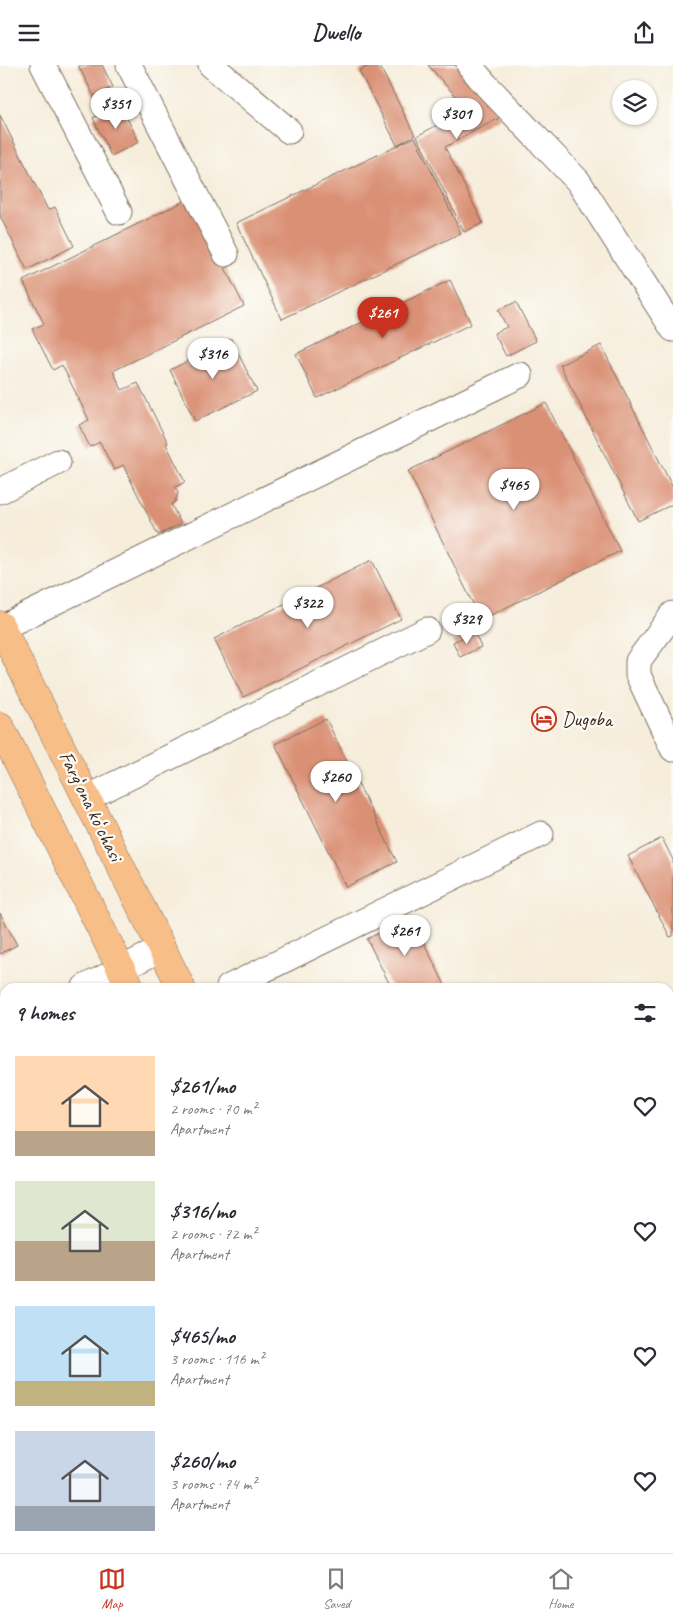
<!DOCTYPE html>
<html lang="en">
<head>
<meta charset="utf-8">
<style>
  :root { --surface:#fff; --page:#f2f2f3; --text:#2b2b33; --muted:#7c7c81; --line:#e1e1e2; --accent:#c8321e }
  body { margin:0; font-family:Caveat,sans-serif; background:var(--page); color:var(--text); height:100vh; display:flex; flex-direction:column; font-size:19px; white-space:nowrap }
  * { box-sizing:border-box; margin:0 }
  p { font-size:16px; color:var(--muted) }
  .icon { flex:none; width:28px; height:28px; fill:none; stroke:currentColor; stroke-width:2; stroke-linecap:round; stroke-linejoin:round }
  .map { position:relative; flex:1; overflow:hidden }
  .sheet { position:absolute; left:0px; top:918px; width:674px; height:571px; display:flex; flex-direction:column; background:var(--surface); border-radius:15px 15px 0 0; box-shadow:0 1px 4px #0004 }
  .sheet>* { flex:none }
  .tools { position:absolute; left:612px; top:15px; display:grid; gap:10px }
  .tools a { display:grid; place-items:center; width:45px; height:45px; border-radius:50%; background:var(--surface); box-shadow:0 1px 4px #0004; font-size:25px }
  .price { position:absolute; translate:-50% -42px; padding:0 11px; border-radius:18px; background:#fff; color:#222; font-size:16px; line-height:32px; filter:drop-shadow(0 1px 2px #0008) }
  .price::after { content:''; position:absolute; left:50%; top:30px; width:15px; height:11px; margin-left:-8px; background:inherit; clip-path:polygon(0 0,100% 0,50% 100%) }
  .price.current { background:var(--accent); color:#fff }
  ul { padding:0; list-style:none }
  li { display:flex; align-items:center; gap:15px; height:125px; padding:0 15px }
  li span { display:grid; place-items:center; flex:none; width:140px; height:100px; border-radius:0px; color:#555 }
  li>.icon { margin-inline-start:auto }
  span .icon { width:60px; height:60px; fill:#fffc; stroke-width:1 }
  li b { font-size:21px }
  h2 { display:flex; justify-content:space-between; align-items:center; height:60px; padding:0 15px; font-size:21px }
  header { display:flex; justify-content:space-between; align-items:center; height:65px; padding:0 15px; background:var(--surface); font-size:22px; font-weight:800 }
  .tab-bar { display:flex; justify-content:space-around; align-items:center; height:70px; border-top:1px solid var(--line); background:var(--surface); font-size:14px; color:var(--muted) }
  .tab-bar a { display:grid; justify-items:center; gap:2px }
  .tab-bar .current { color:var(--accent) }
  .map>svg:first-child { display:block }
  .green { fill:#a5d786; stroke:#708052 }
  .forest { fill:#84b873; stroke:#607148 }
  .building { fill:#da9075 }
  .lines { fill:none; stroke-linecap:round; stroke-linejoin:round }
  .minor-casing { stroke:#7c6e60; stroke-width:27 }
  .major-casing { stroke:#7c6e60; stroke-width:29 }
  .minor { stroke:#fff; stroke-width:25 }
  .major { stroke:#f7be88; stroke-width:28 }
  .labels { text-anchor:middle; dominant-baseline:central; stroke-width:4.5; stroke-linejoin:round; paint-order:stroke }
  .poi-label { font-size:20px; fill:#3b2a1e; stroke:#fdfcf7; text-anchor:start }
  .street-label { font-size:20px; fill:#3b2a1e; stroke:#fdfcf7 }
</style>
</head>
<body>
<header><svg class="icon" aria-label="menu" viewBox="0 0 24 24"><path d="M4 6h16M4 12h16M4 18h16"/></svg>Dwello<svg class="icon" aria-label="share" viewBox="0 0 24 24"><path d="M12 15V3M7 8l5-5 5 5M5 13v7h14v-7"/></svg></header>
<div class="map">
<svg width="673" height="1488" viewBox="0 0 673 1488">
  <rect width="100%" height="100%" fill="#fdfcf7"/>
  <filter id="ink" filterUnits="userSpaceOnUse"><feTurbulence type="fractalNoise" baseFrequency=".02" numOctaves="2"/><feDisplacementMap in="SourceGraphic" scale="10" xChannelSelector="R" yChannelSelector="G"/><feConvolveMatrix kernelMatrix="1 2 1 2 8 2 1 2 1" color-interpolation-filters="sRGB"/></filter>
  <filter id="wash" filterUnits="userSpaceOnUse"><feTurbulence type="fractalNoise" baseFrequency=".0096" numOctaves="4" result="noise"/><feDisplacementMap in="SourceGraphic" scale="20" xChannelSelector="R" yChannelSelector="G"/><feGaussianBlur stdDeviation="1.12" result="paint"/><feColorMatrix in="noise" values="0 0 0 0 0 0 0 0 0 0 0 0 0 0 0 0 0 1.4 0 .05"/><feComposite in="paint" operator="in"/></filter>
  <g filter="url(#wash)">
    <rect width="100%" height="100%" fill="#f6eddb"/>
    <!-- green -->
    <path class="green" d="M5,1023V1287L0,1289V1026Z"/>
    <!-- forest -->
    <path class="forest" d="M673,1129V1275L669,1266V1131Z
      M673,1354V1477L669,1468V1356Z"/>
    <g id="blocks">
      <!-- building -->
      <path class="building" d="M78,0H102L113,22L94,31Z
        M371,0H379L415,70L397,80L359,6Z
        M428,0H458L488,33L499,53L445,82L483,158L464,167L417,71L467,44Z
        M120,39L139,77L111,91L93,53Z
        M0,50L48,145L55,142L74,181L27,205L0,151Z
        M415,72L461,168L282,254L236,158Z
        M190,133L244,241L113,306L122,325L138,318L168,378L166,379L185,417L175,422L178,428L175,437L171,439L181,459L158,470L123,400L114,405L100,377L90,382L79,360L89,355L62,300L53,305L32,264L44,259L23,216Z
        M450,215L471,259L317,333L296,289Z
        M516,237L536,276L506,291L494,268L507,262L498,245Z
        M231,274L257,326L195,356L170,305Z
        M601,280L673,423V439L638,456L560,300Z
        M546,338L620,486L481,555L408,406Z
        M372,495L401,554L243,632L214,574Z
        M474,567L481,582L460,592L453,577Z
        M326,654L397,797L346,822L275,679Z
        M662,773L673,795V871L670,872L628,791Z
        M0,848L17,880L0,889Z
        M411,852L446,922H391L367,874Z
        M5,1427V1482L0,1479V1435Z"/>
    </g>
  </g>
  <g filter="url(#ink)">
    <use href="#blocks" fill-opacity="0" stroke="#7c6e60" stroke-width="1"/>
    <g class="lines">
      <defs>
        <path id="minor" d="M43,0L119,147
          M129,0L226,189
          M211,0L289,66
          M469,0L486,20L578,116L673,264
          M0,426L58,397
          M673,549L638,596V610L673,684
          M1,563L520,310
          M87,733L427,565
          M85,922L161,884
          M229,922L541,769
          M0,964L5,961
          M0,1314L5,1311
          M232,1488L240,1484"/>
        <path id="major" d="M0,560L181,922
          M0,661L130,922
          M410,1484L412,1488
          M470,1484L472,1488"/>
      </defs>
      <!-- minor casing -->
      <use href="#minor" class="minor-casing"/>
      <!-- major casing -->
      <use href="#major" class="major-casing"/>
      <!-- minor -->
      <use href="#minor" class="minor"/>
      <!-- major -->
      <use href="#major" class="major"/>
    </g>
  </g>
  <!-- icons -->
  <defs>
    <symbol id="hotel-ring" viewBox="-11 -11 22 22"><circle r="9.5" fill="#fdfcf7" stroke="#c8321e" stroke-width="1.5"/><path d="M-6-4.5h1.5V1H6V5H4.5V3h-9V5H-6ZM-4 0a1.8 1.8 0 1 1 3.6 0ZM.5 0V-2.5h3Q6-2.5 6 0Z" fill="#c8321e"/></symbol>
  </defs>
  <g fill-rule="evenodd">
    <use href="#hotel-ring" x="530" y="640" width="28" height="28"/>
  </g>
  <g class="labels">
    <!-- poi labels -->
    <g class="poi-label">
      <text x="562" y="654">Dugoba</text>
    </g>
    <!-- street labels -->
    <g class="street-label">
      <text transform="translate(91 741) rotate(64)">Fargʻona koʻchasi</text>
    </g>
  </g>
</svg>
<div class="tools">
<a><svg class="icon" aria-label="layers" viewBox="0 0 24 24"><path d="M12 4l9 5-9 5-9-5zM3 14l9 5 9-5"/></svg></a>
</div>
<b class="price" style="left:116px;top:65px">$351</b>
<b class="price" style="left:457px;top:75px">$301</b>
<b class="price current" style="left:383px;top:274px">$261</b>
<b class="price" style="left:213px;top:315px">$316</b>
<b class="price" style="left:514px;top:446px">$465</b>
<b class="price" style="left:308px;top:564px">$322</b>
<b class="price" style="left:467px;top:580px">$329</b>
<b class="price" style="left:336px;top:738px">$260</b>
<b class="price" style="left:405px;top:892px">$261</b>
<section class="sheet">
<h2>9 homes<svg class="icon" aria-label="filters" viewBox="0 0 24 24"><path d="M4 7h16M4 17h16"/><circle cx="9" cy="7" r="2"/><circle cx="15" cy="17" r="2"/></svg></h2>
<ul>
<li><span style="background:linear-gradient(#ffd9b3 75%,#b9a48a 0)"><svg class="icon" aria-label="home" viewBox="0 0 24 24"><path d="M3 11l9-7 9 7M6 9v11h12V9"/></svg></span><div><b>$261/mo</b><p>2 rooms · 70 m²</p><p>Apartment</p></div><svg class="icon" aria-label="heart" viewBox="0 0 24 24"><path d="M12 20l-8-8c-3-5 5-10 8-4 3-6 11-1 8 4z"/></svg></li>
<li><span style="background:linear-gradient(#dfe7d0 60%,#b9a48a 0)"><svg class="icon" aria-label="home" viewBox="0 0 24 24"><path d="M3 11l9-7 9 7M6 9v11h12V9"/></svg></span><div><b>$316/mo</b><p>2 rooms · 72 m²</p><p>Apartment</p></div><svg class="icon" aria-label="heart" viewBox="0 0 24 24"><path d="M12 20l-8-8c-3-5 5-10 8-4 3-6 11-1 8 4z"/></svg></li>
<li><span style="background:linear-gradient(#bfe0f5 75%,#c2b280 0)"><svg class="icon" aria-label="home" viewBox="0 0 24 24"><path d="M3 11l9-7 9 7M6 9v11h12V9"/></svg></span><div><b>$465/mo</b><p>3 rooms · 116 m²</p><p>Apartment</p></div><svg class="icon" aria-label="heart" viewBox="0 0 24 24"><path d="M12 20l-8-8c-3-5 5-10 8-4 3-6 11-1 8 4z"/></svg></li>
<li><span style="background:linear-gradient(#c9d6e8 75%,#9aa5b1 0)"><svg class="icon" aria-label="home" viewBox="0 0 24 24"><path d="M3 11l9-7 9 7M6 9v11h12V9"/></svg></span><div><b>$260/mo</b><p>3 rooms · 74 m²</p><p>Apartment</p></div><svg class="icon" aria-label="heart" viewBox="0 0 24 24"><path d="M12 20l-8-8c-3-5 5-10 8-4 3-6 11-1 8 4z"/></svg></li>
</ul>
</section>
</div>
<nav class="tab-bar">
<a class="current"><svg class="icon" aria-label="map" viewBox="0 0 24 24"><path d="M3 6l6-2 6 2 6-2v14l-6 2-6-2-6 2zM9 4v14M15 6v14"/></svg>Map</a>
<a><svg class="icon" aria-label="saved" viewBox="0 0 24 24"><path d="M7 4h10v16l-5-4-5 4z"/></svg>Saved</a>
<a><svg class="icon" aria-label="home" viewBox="0 0 24 24"><path d="M3 11l9-7 9 7M6 9v11h12V9"/></svg>Home</a>
</nav>
</body>
</html>
